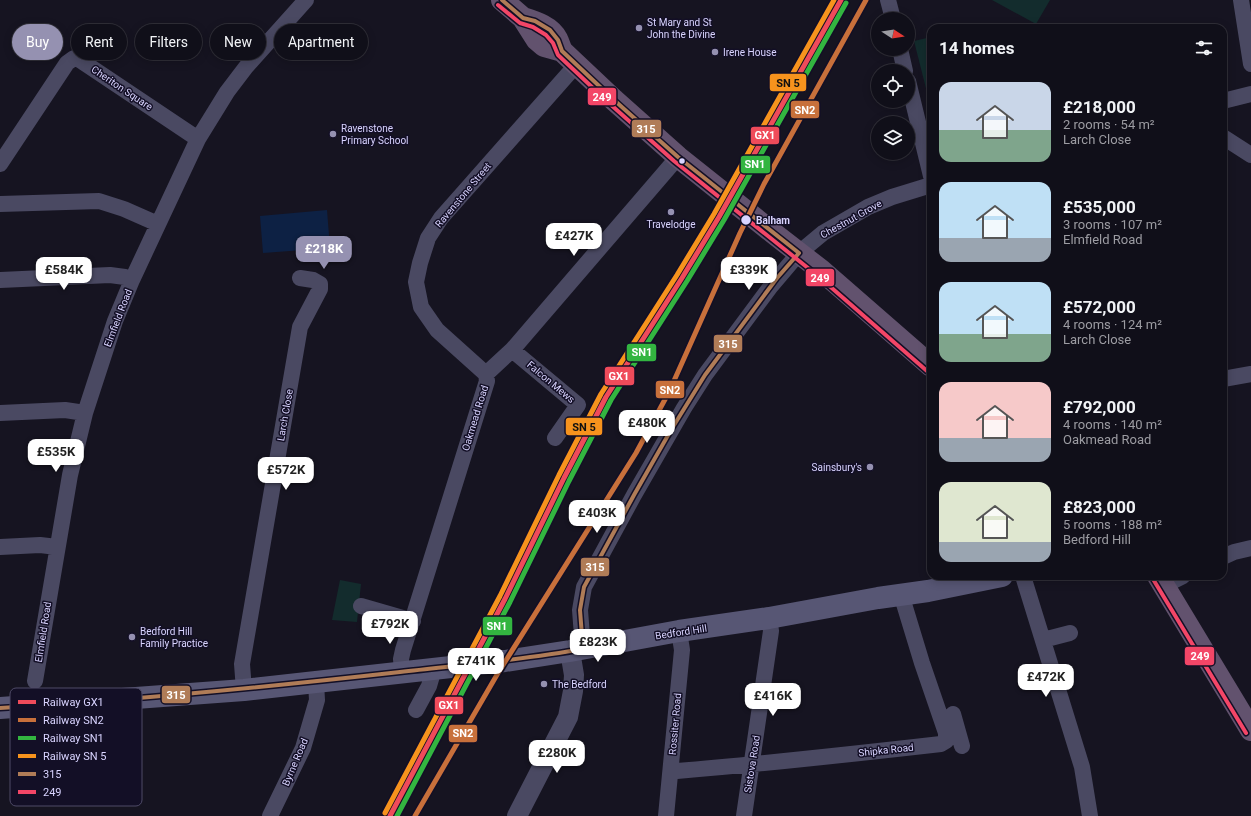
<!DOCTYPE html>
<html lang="en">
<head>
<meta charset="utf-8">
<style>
  :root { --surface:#100f19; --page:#191822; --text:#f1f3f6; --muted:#9c9ca2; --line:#302f38; --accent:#9591b1 }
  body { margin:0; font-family:Roboto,sans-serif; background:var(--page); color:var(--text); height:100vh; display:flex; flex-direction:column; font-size:15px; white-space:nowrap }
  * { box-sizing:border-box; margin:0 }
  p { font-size:13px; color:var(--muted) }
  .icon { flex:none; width:22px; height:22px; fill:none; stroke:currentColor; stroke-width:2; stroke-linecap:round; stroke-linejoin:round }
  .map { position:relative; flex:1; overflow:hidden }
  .drawer { position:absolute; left:927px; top:24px; width:300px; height:556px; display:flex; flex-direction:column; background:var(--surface); border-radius:12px; box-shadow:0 2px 10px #0003,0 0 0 1px var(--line) }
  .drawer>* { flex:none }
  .guide { position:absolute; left:12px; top:24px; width:380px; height:36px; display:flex; gap:8px }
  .needle { width:26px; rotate:102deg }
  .fabs { position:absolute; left:871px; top:12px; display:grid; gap:8px }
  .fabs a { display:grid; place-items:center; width:44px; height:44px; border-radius:50%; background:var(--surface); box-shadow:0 2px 10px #0003,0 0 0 1px var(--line); font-size:20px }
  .price { position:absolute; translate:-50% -34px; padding:0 9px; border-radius:8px; background:#fff; color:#222; font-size:13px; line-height:26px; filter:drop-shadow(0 1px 2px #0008) }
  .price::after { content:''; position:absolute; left:50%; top:24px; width:12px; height:9px; margin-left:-6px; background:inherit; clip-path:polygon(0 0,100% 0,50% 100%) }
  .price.active { background:var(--accent); color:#fff }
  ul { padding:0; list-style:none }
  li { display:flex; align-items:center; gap:12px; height:100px; padding:0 12px }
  li span { display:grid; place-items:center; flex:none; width:112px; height:80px; border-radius:12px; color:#555 }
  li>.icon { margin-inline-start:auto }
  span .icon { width:48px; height:48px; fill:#fffc; stroke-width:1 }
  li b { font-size:17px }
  h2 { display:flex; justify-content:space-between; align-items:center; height:48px; padding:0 12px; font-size:17px }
  .tag { padding:0 14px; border-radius:18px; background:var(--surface); box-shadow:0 2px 10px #0003,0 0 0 1px var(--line); font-size:14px; line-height:36px }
  .tag.active { background:var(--accent); color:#fff }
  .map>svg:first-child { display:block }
  .green { fill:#132c2d }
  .water { fill:#0d2144 }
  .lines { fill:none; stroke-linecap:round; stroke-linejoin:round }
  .minor { stroke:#4a4962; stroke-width:16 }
  .tertiary { stroke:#4a4962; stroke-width:20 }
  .secondary { stroke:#575674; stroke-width:22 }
  .trunk { stroke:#62526e; stroke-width:22 }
  .bus-1-casing { stroke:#130f26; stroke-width:7 }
  .bus-2-casing { stroke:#130f26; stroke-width:7 }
  .bus-1 { stroke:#b07c57; stroke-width:4 }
  .bus-2 { stroke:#f34667; stroke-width:4 }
  .rail-1-casing { stroke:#130f26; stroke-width:8 }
  .rail-2-casing { stroke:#130f26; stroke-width:8 }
  .rail-3-casing { stroke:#130f26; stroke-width:8 }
  .rail-4-casing { stroke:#130f26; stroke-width:8 }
  .rail-1 { stroke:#ef4b5a; stroke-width:5 }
  .rail-2 { stroke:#c8703b; stroke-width:5 }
  .rail-3 { stroke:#33b540; stroke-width:5 }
  .rail-4 { stroke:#f7931d; stroke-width:5 }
  .poi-dot { fill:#9591b1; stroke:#130f26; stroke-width:1.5 }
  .bus-dot { fill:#d9d4ff; stroke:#130f26; stroke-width:1.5 }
  .labels { text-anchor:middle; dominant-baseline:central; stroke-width:3; stroke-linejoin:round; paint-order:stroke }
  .poi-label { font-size:10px; fill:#d9d4ff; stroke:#130f26; text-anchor:start }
  .street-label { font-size:10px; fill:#d9d4ff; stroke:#130f26 }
  .stop-label { font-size:10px; font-weight:bold; fill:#d9d4ff; stroke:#130f26; text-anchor:start }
  .key { fill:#130f26; stroke:#4e4a67; stroke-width:1 }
  .key-label { font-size:11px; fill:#d9d4ff }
  .line-badge { stroke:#130f26; stroke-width:1.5 }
  .badge-label { font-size:11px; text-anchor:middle; font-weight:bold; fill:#fff }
  .pale-badge-label { font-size:11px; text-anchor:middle; font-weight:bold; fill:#111 }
</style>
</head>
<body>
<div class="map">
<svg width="1251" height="816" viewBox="0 0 1251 816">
  <rect width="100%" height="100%" fill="#161421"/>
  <!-- green -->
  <path class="green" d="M992,0H1050L1036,24Z
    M931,37V108L914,41Z
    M340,580L361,584L357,622L332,620Z"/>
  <!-- water -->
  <path class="water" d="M327,210L330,248L263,253L260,216Z"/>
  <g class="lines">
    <!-- minor -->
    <path class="minor" d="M888,0L893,19
      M1241,0L1251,64
      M900,49L905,71
      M908,81L931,176
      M1223,101L1251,94
      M1223,137L1251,155
      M0,164L67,63L74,58L80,60L198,139
      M0,204L99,201L124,209L158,224
      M0,280L110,275L125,277L132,280
      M512,350L578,405L555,438
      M486,374L437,330L421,307L416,282L420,263L428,238L441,218L577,64
      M486,374L512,350L678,157
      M1223,379L1251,374
      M0,413L65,410L85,413
      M0,547L40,545L57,547
      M1223,557L1234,552L1251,548
      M1023,576L1082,767L1090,816
      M1165,585L1183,576
      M361,606L413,621
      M1043,640L1070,633
      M583,649L580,610L584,587L634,495L684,408L705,375L771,286L799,253L823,233L868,207L892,197L931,185
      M402,672L401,659L403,650L487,381L486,374
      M35,681L70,475L85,413L115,321L132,280L198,139L227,92L246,67L306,0
      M244,690L242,664L300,327L320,289V284L313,280L300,278
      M416,710L429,686L434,669
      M953,714L962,746
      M671,770L677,771C765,764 853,754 941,744L946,741V733L922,663L901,594
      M270,816L303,748L317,700L316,683
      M666,816L682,650L679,631
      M744,816L771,631L769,618"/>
    <!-- tertiary -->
    <path class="tertiary" d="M517,816L568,717L573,691L574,675L570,651"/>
    <!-- secondary -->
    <path class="secondary" d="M0,708L244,690L505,661L570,651L679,631L769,618L878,598L928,591L1002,576"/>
    <!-- trunk -->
    <path class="trunk" d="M502,0L523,18L537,40L544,46L562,51
      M523,18C536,22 551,27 557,39C559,43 560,47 562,51L614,100L678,157L777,236L822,271L931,366
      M1158,576L1251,730"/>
    <defs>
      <path id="bus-1" d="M502,0L523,18L535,21L550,30L558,40L562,51L614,100L678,157L799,253
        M583,649L580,610L584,587L634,495L671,430L705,375L777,278L799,253
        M0,708C134,700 267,687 400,672C461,665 522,660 583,649"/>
      <path id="bus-2" d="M498,5L520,23L533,27L546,35L553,43L558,55L610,104L674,161L818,276L927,371
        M1153,579L1246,733"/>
    </defs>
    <!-- bus-1 casing -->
    <use href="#bus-1" class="bus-1-casing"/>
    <!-- bus-2 casing -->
    <use href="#bus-2" class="bus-2-casing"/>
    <!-- bus-1 -->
    <use href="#bus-1" class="bus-1"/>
    <!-- bus-2 -->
    <use href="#bus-2" class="bus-2"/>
    <defs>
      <path id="rail-1" d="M390,816L505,599L564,478L606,397L682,278L719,217L841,0"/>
      <path id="rail-2" d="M415,816L498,673L636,453L669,392L740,233L764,184L866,0"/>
      <path id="rail-3" d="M397,816L510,602L569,481L611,400L687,281L724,220L846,3"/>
      <path id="rail-4" d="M385,813L500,596L559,475L601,394L677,275L714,214L834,0"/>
    </defs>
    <!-- rail-1 casing -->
    <use href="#rail-1" class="rail-1-casing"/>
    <!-- rail-2 casing -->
    <use href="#rail-2" class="rail-2-casing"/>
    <!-- rail-3 casing -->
    <use href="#rail-3" class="rail-3-casing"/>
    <!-- rail-4 casing -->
    <use href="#rail-4" class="rail-4-casing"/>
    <!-- rail-1 -->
    <use href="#rail-1" class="rail-1"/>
    <!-- rail-2 -->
    <use href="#rail-2" class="rail-2"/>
    <!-- rail-3 -->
    <use href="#rail-3" class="rail-3"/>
    <!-- rail-4 -->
    <use href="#rail-4" class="rail-4"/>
  </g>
  <!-- markers -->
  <g class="poi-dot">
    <circle cx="639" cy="28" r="4"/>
    <circle cx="715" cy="52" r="4"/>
    <circle cx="333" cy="134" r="4"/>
    <circle cx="671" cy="212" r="4"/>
    <circle cx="870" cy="467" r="4"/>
    <circle cx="132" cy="637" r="4"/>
    <circle cx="544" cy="684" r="4"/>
  </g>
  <g class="bus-dot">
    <circle cx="682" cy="161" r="3.5"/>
    <circle cx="746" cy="220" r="5.5"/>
  </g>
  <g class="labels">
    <!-- poi labels -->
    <g class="poi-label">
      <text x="647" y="22">St Mary and St<tspan x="647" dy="12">John the Divine</tspan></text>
      <text x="723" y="52">Irene House</text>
      <text x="341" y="128">Ravenstone<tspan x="341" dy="12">Primary School</tspan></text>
      <text x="671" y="224" text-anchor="middle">Travelodge</text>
      <text x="862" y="467" text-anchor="end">Sainsbury's</text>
      <text x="140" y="631">Bedford Hill<tspan x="140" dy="12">Family Practice</tspan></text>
      <text x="552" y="684">The Bedford</text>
    </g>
    <!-- street labels -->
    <g class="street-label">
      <text transform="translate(122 88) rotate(34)">Cheriton Square</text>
      <text transform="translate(463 195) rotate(-50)">Ravenstone Street</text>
      <text transform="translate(851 219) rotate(-29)">Chestnut Grove</text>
      <text transform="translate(118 318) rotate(-69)">Elmfield Road</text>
      <text transform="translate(551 382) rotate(40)">Falcon Mews</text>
      <text transform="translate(285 415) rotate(-80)">Larch Close</text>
      <text transform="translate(475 418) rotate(-73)">Oakmead Road</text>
      <text transform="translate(43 632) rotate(-81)">Elmfield Road</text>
      <text transform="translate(681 632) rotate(-9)">Bedford Hill</text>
      <text transform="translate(675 724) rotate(-85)">Rossiter Road</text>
      <text transform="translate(886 750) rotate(-6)">Shipka Road</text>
      <text transform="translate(295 762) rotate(-67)">Byrne Road</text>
      <text transform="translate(752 764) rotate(-81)">Sistova Road</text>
    </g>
    <!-- stop labels -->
    <g class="stop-label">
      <text x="756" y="220">Balham</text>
    </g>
  </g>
  <!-- legend -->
  <rect x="10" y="688" width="132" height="118" rx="6" class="key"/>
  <rect x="18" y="700" width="18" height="4" fill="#ef4b5a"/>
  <rect x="18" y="718" width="18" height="4" fill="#c8703b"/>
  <rect x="18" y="736" width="18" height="4" fill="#33b540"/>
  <rect x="18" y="754" width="18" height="4" fill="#f7931d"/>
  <rect x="18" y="772" width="18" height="4" fill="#b07c57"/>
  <rect x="18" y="790" width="18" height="4" fill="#f34667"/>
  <g class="key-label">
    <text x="43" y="706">Railway GX1</text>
    <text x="43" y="724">Railway SN2</text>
    <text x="43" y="742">Railway SN1</text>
    <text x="43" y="760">Railway SN 5</text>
    <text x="43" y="778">315</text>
    <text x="43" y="796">249</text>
  </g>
  <g class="line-badge">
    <rect x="769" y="73" width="38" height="19" rx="4" fill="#f7931d"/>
    <rect x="587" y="87" width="30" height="19" rx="4" fill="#f34667"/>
    <rect x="790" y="100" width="30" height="19" rx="4" fill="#c8703b"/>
    <rect x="631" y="119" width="31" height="19" rx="4" fill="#b07c57"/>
    <rect x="750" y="126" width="30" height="19" rx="4" fill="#ef4b5a"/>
    <rect x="740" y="155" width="31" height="19" rx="4" fill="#33b540"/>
    <rect x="805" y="268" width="30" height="19" rx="4" fill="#f34667"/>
    <rect x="713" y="334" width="30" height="19" rx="4" fill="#b07c57"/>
    <rect x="626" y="343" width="31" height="19" rx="4" fill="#33b540"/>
    <rect x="604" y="366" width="31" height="20" rx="4" fill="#ef4b5a"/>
    <rect x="655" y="380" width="30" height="19" rx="4" fill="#c8703b"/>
    <rect x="565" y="417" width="38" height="19" rx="4" fill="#f7931d"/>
    <rect x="580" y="557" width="30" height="20" rx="4" fill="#b07c57"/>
    <rect x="482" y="616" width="31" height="20" rx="4" fill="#33b540"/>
    <rect x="1184" y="646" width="31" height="20" rx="4" fill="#f34667"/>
    <rect x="161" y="685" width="30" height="19" rx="4" fill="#b07c57"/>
    <rect x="434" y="696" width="30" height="19" rx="4" fill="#ef4b5a"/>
    <rect x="448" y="724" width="30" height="19" rx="4" fill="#c8703b"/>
  </g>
  <g class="badge-label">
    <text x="602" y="101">249</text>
    <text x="805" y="114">SN2</text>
    <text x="646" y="133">315</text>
    <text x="765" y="139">GX1</text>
    <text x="755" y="168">SN1</text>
    <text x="820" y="282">249</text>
    <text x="728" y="348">315</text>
    <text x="642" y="356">SN1</text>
    <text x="619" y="380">GX1</text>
    <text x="670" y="394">SN2</text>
    <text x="595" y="571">315</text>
    <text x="497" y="630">SN1</text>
    <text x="1200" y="660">249</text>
    <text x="176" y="699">315</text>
    <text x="449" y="709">GX1</text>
    <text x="463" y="737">SN2</text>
  </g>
  <g class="pale-badge-label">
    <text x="788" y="87">SN 5</text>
    <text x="584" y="431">SN 5</text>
  </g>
</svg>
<div class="fabs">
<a><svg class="needle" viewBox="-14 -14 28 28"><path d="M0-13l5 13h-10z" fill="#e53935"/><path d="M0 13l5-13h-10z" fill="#9c9ca2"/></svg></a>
<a><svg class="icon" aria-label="locate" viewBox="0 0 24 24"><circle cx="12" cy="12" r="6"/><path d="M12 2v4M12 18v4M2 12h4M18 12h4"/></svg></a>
<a><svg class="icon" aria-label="layers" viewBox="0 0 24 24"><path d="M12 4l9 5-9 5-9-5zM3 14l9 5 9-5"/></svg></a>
</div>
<b class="price" style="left:574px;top:257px">£427K</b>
<b class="price active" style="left:324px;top:270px">£218K</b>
<b class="price" style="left:64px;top:291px">£584K</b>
<b class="price" style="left:749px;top:291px">£339K</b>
<b class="price" style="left:647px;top:444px">£480K</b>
<b class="price" style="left:56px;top:473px">£535K</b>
<b class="price" style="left:286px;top:491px">£572K</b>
<b class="price" style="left:597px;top:534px">£403K</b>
<b class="price" style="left:390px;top:645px">£792K</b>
<b class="price" style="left:598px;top:663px">£823K</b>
<b class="price" style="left:476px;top:682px">£741K</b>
<b class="price" style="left:1046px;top:698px">£472K</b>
<b class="price" style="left:773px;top:717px">£416K</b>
<b class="price" style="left:557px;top:774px">£280K</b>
<div class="guide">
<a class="tag active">Buy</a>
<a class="tag">Rent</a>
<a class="tag">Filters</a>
<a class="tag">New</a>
<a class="tag">Apartment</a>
</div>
<section class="drawer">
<h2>14 homes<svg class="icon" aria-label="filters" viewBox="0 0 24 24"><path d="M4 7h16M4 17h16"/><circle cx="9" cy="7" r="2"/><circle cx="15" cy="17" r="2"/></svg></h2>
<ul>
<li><span style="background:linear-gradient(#c9d6e8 60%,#7fa58c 0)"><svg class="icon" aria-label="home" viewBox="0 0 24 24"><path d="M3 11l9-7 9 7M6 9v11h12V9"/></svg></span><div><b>£218,000</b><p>2 rooms · 54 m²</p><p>Larch Close</p></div></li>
<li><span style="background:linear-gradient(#bfe0f5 70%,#9aa5b1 0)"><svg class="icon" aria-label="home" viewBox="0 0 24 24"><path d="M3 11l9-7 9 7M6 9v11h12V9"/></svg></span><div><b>£535,000</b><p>3 rooms · 107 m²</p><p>Elmfield Road</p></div></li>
<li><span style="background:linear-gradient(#bfe0f5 65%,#7fa58c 0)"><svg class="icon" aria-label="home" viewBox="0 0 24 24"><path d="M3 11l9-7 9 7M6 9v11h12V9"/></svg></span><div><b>£572,000</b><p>4 rooms · 124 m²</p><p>Larch Close</p></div></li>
<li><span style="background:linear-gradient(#f6c9c9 70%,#9aa5b1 0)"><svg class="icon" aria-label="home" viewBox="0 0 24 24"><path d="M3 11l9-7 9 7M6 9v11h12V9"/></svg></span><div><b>£792,000</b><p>4 rooms · 140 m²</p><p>Oakmead Road</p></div></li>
<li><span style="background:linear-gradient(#dfe7d0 75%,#9aa5b1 0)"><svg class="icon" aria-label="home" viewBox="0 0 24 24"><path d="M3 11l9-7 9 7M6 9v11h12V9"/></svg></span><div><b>£823,000</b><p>5 rooms · 188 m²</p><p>Bedford Hill</p></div></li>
</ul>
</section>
</div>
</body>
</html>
